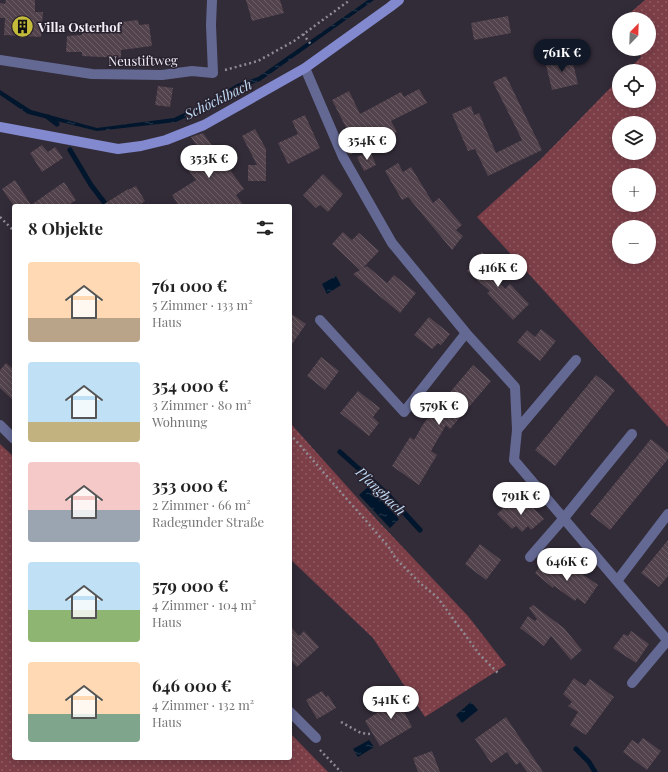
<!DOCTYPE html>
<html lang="de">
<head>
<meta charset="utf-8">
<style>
  :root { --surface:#fff; --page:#f6f6f6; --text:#222; --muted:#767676; --accent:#111827 }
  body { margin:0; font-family:"Playfair Display",serif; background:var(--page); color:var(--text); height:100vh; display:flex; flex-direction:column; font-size:15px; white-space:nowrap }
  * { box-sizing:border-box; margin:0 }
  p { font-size:13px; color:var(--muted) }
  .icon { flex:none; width:22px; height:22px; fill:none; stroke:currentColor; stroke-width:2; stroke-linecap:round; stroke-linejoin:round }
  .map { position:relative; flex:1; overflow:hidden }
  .panel { position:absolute; left:12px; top:204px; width:280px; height:556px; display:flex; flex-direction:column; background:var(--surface); border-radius:4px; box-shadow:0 2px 10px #0003 }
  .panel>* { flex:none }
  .needle { width:26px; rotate:23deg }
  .controls { position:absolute; left:612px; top:12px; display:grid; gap:8px }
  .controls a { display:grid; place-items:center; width:44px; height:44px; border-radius:50%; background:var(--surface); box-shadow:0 2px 10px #0003; font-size:20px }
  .price { position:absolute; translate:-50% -34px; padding:0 9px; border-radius:14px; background:#fff; color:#222; font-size:13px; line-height:26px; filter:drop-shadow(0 1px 2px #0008) }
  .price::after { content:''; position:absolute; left:50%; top:24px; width:12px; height:9px; margin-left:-6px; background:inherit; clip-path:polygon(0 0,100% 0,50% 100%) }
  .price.selected { background:var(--accent); color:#fff }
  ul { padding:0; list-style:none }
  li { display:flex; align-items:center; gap:12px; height:100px; padding:0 16px }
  li span { display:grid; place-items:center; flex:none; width:112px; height:80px; border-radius:4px; color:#555 }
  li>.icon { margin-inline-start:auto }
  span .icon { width:48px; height:48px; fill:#fffc; stroke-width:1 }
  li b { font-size:17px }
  h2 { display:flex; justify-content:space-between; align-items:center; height:48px; padding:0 16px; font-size:17px }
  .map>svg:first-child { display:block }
  .grass { fill:url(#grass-dots); fill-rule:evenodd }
  .water { fill:url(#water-ripples) }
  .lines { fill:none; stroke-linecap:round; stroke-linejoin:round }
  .stream { stroke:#00162c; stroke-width:5 }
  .building { fill:url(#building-back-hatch) }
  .path { stroke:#908b95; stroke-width:2.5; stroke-dasharray:2 3; stroke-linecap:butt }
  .minor { stroke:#646994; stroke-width:10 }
  .secondary { stroke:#8289ce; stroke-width:10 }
  .labels { text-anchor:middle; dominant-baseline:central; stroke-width:3; stroke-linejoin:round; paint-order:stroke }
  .poi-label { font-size:13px; font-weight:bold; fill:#f1edf5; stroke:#28212e; text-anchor:start }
  .street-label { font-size:13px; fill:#f1edf5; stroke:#28212e }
  .water-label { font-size:14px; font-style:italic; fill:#bedaf5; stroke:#28212e }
</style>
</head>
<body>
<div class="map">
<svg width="668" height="772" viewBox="0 0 668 772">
  <defs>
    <pattern id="grass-dots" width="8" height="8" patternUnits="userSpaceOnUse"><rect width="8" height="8" fill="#7c3f48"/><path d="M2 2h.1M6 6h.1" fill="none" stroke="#8f5b63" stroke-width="1.8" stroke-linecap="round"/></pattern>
    <pattern id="water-ripples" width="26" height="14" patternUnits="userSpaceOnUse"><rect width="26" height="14" fill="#00162c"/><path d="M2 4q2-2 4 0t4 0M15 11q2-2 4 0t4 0" fill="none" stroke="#26384b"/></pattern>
    <pattern id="building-back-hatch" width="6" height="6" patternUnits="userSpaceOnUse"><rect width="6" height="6" fill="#52434c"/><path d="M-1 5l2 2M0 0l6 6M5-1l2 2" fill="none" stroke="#6b5e66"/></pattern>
  </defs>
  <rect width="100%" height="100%" fill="#322b38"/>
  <!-- grass -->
  <path class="grass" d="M645,0H668V427L477,217L541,159L619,79V101H649V71H627L641,57L637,49H649V19H623ZM619,123H649V153H619ZM619,175H649V205H619ZM619,227H649V257H619Z
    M292,425L378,521L468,616L506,665L425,717L373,638L290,559V436Z
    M0,444L14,457V758H290V733L328,772H0Z"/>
  <!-- water -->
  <path class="water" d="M368,0H374L260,81L240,88L211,106L176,122L97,131L28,114L0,95V90L31,110L97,128L174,118L209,101L237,84L258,77Z
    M336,276L341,285L327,294L322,284Z
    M369,486L399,519L390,528L359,495Z
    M471,702L478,710L462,723L456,715Z
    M369,740L374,747L358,757L353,749Z"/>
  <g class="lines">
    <!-- stream -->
    <path class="stream" d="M48,117L57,124
      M70,150L91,185L107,206
      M340,452L386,493L420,530
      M576,749L589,762L595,772"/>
  </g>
  <!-- building -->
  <path class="building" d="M6,0H35V12H43L41,37L4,35L5,18H0V3L5,4Z
    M246,0H280L284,13L252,21Z
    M508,16L511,33L474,40L471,23Z
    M138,20L139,25L149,24L152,46L121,50V58L82,56V52H66L67,36L82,35V33L122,32L121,22Z
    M571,55L578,84L552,90L546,65L558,62L557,58Z
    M506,76L542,150L488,176L475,149L468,151L452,114L471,106L474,115L479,113L496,153L522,140L493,82Z
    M158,86L173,88L170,107L155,105Z
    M419,89L427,103L391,121L397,132L349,155L347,149L360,135L352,139L332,100L349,91L360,114L401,92L404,97Z
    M305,115L320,148L288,164L278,143L298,134L292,121Z
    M255,129L266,149V183V181H248V165H257L242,136Z
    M203,133L244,189L236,195L244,206H179L172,195L196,180L183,163L200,151L191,137Z
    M42,145L48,152L55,147L63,158L42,172L30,153Z
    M370,151L376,165L364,171L357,157Z
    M398,163L403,172L411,167L433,203L439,198L462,225L456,230L463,236L452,250L408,197L402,200L385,171Z
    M323,174L343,194L328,212L320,205L316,208L303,195Z
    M15,180L31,205L64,182L76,200L67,206H14L2,189Z
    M136,186L145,201L138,206H101L128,189V190Z
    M343,232L352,240L359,233L379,251L363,268L367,266L387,283L394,275L416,293L400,313L353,274L360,270L332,244Z
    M482,252L493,261L486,270L505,289L510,284L529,304L513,320L487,293L490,291L467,271Z
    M290,313L306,324L290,347Z
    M429,317L450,334L441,345L438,343L432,349L414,335Z
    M541,329L556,341L540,361L517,342L527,330L535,337Z
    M321,357L339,371L325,390L307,376Z
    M6,363L14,370V401L0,388V370Z
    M473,365L491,381L450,429L446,425L431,451L437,455L419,485L392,466L410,437L414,440L424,423Z
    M596,375L615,390L555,466L535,450Z
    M358,391L380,408L373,417L379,423L369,436L340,413Z
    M651,439L668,453V459L610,530L590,514Z
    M526,500L544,519L531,530L528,526L522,532L516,526L512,529L497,514L510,502L516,509Z
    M668,540V576L659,587L641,573Z
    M480,544L501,560L486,580L465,564Z
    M545,560L556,568L559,564L572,574L575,569L598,585L585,604L577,598L575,601L554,586L553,588L535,573Z
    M533,605L564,628L582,650L571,660L551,636L544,646L520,628L528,616L535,621L537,619L529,608Z
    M290,626L299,636L304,631L319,647L297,667L290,659Z
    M631,631L649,644L636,663L613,648L624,634L628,636Z
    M574,678L585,686L590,679L614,697L586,735L570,725L578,712L568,706L572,702L563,694Z
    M322,691L326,697L328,695L336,708L317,719L306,700Z
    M406,693L414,705L404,712L412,727L380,746L365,721Z
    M506,717L543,772H527L520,762L516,765L507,752L491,763L475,739Z
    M643,738L661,751L647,770L623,752L632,740L638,744Z
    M432,751L440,772H418L413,758Z"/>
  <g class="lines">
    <!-- path -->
    <path class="path" d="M303,34L312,46
      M225,70L258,61L294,41L350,0
      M0,217L14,231
      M290,434L388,546L396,559L421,584L437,597L480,655L499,674
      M341,722L361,733L370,734
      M320,750L341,772"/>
    <!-- minor -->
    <path class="minor" d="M0,60L92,74L162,75L192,71L213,73L211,25L212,0
      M305,68L343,157L392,243L466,333L515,387L517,430L514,460L668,641
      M320,320L404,412L466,333
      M0,425L14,439
      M517,430L576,360
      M530,557L564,518L632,434
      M617,581L668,514
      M632,683L668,640
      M290,712L316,738"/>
    <!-- secondary -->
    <path class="secondary" d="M0,127L118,149L141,146L166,140L204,125L305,68L390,7L399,0"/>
  </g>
  <!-- icons -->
  <defs>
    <symbol id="building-disc" viewBox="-11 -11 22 22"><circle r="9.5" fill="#c6bc3c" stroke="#28212e"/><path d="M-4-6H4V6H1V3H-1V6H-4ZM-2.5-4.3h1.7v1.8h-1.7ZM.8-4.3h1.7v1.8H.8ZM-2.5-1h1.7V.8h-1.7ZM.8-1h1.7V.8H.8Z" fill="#111"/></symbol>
  </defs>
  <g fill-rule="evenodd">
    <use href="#building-disc" x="10" y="14" width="25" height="25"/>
  </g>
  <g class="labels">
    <!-- poi labels -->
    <g class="poi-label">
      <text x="38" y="26">Villa Osterhof</text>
    </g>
    <!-- street labels -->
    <g class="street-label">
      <text transform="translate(143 60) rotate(-1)">Neustiftweg</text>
    </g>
    <!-- water labels -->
    <g class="water-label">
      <text transform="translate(218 99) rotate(-26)">Schöcklbach</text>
      <text transform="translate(381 491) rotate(44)">Pfangbach</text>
    </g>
  </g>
</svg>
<div class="controls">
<a><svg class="needle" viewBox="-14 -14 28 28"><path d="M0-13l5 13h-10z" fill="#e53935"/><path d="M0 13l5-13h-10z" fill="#767676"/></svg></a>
<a><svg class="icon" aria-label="locate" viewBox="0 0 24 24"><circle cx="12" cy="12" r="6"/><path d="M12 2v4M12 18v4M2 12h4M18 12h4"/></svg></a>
<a><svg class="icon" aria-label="layers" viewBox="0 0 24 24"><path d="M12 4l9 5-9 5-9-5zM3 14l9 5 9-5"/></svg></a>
<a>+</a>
<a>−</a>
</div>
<b class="price selected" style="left:562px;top:73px">761K €</b>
<b class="price" style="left:367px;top:161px">354K €</b>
<b class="price" style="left:209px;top:179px">353K €</b>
<b class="price" style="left:498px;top:288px">416K €</b>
<b class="price" style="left:439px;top:426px">579K €</b>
<b class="price" style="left:521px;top:516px">791K €</b>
<b class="price" style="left:567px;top:582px">646K €</b>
<b class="price" style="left:391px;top:720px">541K €</b>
<section class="panel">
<h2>8 Objekte<svg class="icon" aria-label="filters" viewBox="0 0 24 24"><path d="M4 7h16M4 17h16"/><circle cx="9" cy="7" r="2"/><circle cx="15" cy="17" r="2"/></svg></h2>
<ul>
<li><span style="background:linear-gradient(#ffd9b3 70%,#b9a48a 0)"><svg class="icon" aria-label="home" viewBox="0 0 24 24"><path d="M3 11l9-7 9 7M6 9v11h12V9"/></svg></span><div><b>761 000 €</b><p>5 Zimmer · 133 m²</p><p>Haus</p></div></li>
<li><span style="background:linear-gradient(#bfe0f5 75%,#c2b280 0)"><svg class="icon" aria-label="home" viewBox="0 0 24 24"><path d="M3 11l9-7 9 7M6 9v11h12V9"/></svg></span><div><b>354 000 €</b><p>3 Zimmer · 80 m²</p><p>Wohnung</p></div></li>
<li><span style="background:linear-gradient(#f6c9c9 60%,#9aa5b1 0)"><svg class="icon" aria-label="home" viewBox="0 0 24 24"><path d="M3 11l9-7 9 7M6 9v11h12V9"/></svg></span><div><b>353 000 €</b><p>2 Zimmer · 66 m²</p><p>Radegunder Straße</p></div></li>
<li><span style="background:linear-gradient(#bfe0f5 60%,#8fb573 0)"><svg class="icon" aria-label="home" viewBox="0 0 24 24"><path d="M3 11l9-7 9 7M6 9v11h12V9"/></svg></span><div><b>579 000 €</b><p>4 Zimmer · 104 m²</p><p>Haus</p></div></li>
<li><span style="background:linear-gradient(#ffd9b3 65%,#7fa58c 0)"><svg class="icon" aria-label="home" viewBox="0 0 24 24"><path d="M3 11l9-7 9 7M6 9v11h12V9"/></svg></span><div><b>646 000 €</b><p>4 Zimmer · 132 m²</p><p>Haus</p></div></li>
</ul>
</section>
</div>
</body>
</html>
